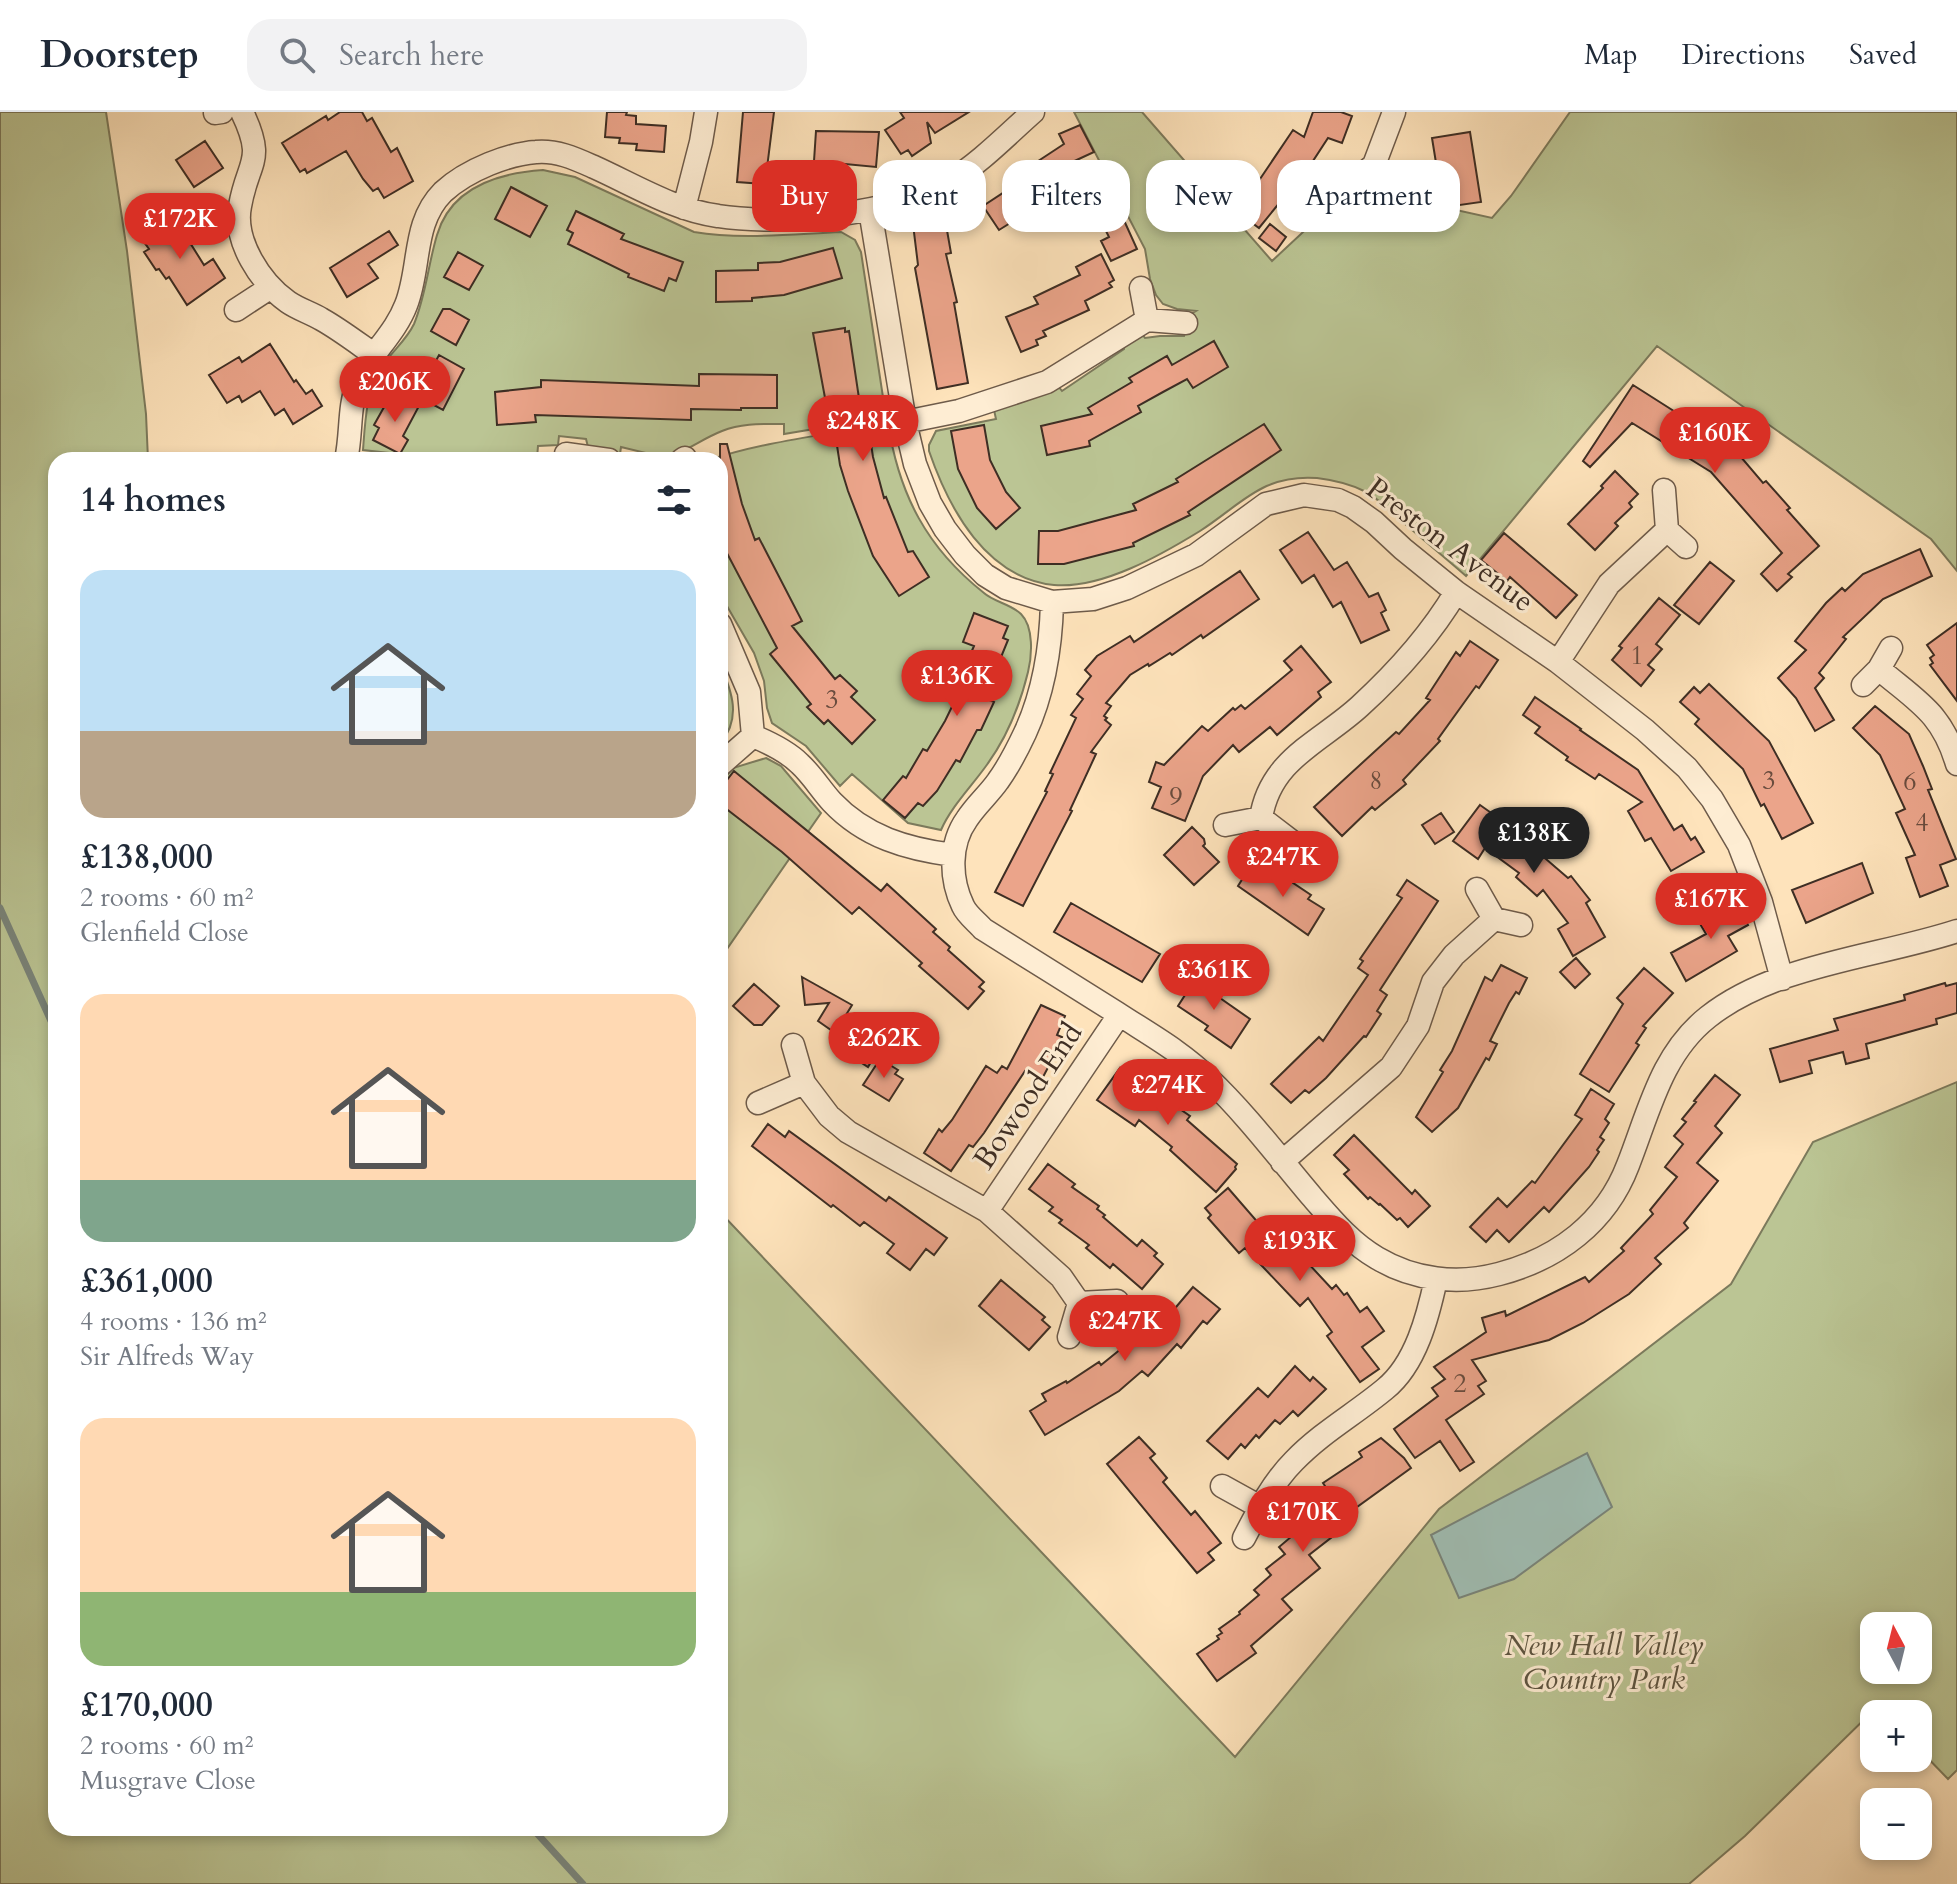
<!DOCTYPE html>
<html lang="en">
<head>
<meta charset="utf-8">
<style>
  :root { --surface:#fff; --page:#f2f2f3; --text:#1f2937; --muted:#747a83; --line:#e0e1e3; --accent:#d93025 }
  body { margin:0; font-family:Cardo,serif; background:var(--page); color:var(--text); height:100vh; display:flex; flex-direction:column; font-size:30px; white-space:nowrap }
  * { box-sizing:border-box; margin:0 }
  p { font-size:26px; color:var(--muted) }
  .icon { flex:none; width:44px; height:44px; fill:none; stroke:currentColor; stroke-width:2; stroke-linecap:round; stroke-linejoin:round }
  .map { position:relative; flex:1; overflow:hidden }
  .details { position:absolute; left:48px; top:340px; width:680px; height:1384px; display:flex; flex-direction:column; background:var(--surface); border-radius:24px; box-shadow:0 4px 12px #0003 }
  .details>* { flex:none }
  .hud { position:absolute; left:752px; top:48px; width:760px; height:72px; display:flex; gap:16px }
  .needle { width:52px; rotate:353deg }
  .controls { position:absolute; left:1860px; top:1500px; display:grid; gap:16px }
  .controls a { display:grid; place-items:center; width:72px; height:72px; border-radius:16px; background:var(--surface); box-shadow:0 4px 12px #0003; font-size:40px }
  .price { position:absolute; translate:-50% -68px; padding:0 18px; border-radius:28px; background:var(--accent); color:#fff; font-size:26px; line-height:52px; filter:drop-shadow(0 2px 4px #0008) }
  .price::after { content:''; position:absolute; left:50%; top:48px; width:24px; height:18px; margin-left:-12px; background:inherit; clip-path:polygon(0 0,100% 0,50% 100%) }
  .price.active { background:#222; color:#fff }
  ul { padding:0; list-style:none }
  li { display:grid; align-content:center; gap:16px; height:424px; padding:0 32px }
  li span { display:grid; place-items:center; height:248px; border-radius:24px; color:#555 }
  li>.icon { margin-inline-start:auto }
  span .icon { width:144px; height:144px; fill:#fffc; stroke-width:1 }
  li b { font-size:34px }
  h2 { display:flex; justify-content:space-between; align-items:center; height:96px; padding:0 32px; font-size:34px }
  .tag { padding:0 28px; border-radius:24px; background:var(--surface); box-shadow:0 4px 12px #0003; font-size:28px; line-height:72px }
  .tag.active { background:var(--accent); color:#fff }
  header { display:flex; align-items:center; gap:48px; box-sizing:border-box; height:112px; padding:0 40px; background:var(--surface); border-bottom:2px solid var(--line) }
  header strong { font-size:38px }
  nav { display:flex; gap:44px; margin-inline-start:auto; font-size:28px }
  .search { width:560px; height:72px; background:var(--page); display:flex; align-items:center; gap:20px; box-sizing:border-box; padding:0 28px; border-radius:24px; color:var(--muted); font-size:30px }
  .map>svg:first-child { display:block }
  .green { fill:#bbc594; stroke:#7c7a5c; stroke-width:2; fill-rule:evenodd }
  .water { fill:#a0beb4; stroke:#79847a; stroke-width:2 }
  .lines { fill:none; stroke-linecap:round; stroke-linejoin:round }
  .stream { stroke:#79847a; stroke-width:7 }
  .building { fill:#eba48a; stroke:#3e2e24; stroke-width:2 }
  .minor-casing { stroke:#6e5b4a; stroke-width:25 }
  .minor { stroke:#feedd3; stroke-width:22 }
  .labels { text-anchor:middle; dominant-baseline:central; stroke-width:6; stroke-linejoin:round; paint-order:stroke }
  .number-label { font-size:26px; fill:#694c3e }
  .street-label { font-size:30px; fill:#3e2e24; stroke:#feedd3 }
  .park-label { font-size:30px; font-style:italic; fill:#5d5440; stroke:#feedd3 }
</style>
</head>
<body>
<header>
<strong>Doorstep</strong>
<div class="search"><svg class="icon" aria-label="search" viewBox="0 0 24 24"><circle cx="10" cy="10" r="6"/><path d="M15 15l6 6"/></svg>Search here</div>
<nav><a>Map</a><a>Directions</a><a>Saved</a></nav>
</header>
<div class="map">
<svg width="1957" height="1772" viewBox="0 0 1957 1772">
  <rect width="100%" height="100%" fill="#fee3bb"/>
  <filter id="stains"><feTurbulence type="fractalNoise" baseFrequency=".0025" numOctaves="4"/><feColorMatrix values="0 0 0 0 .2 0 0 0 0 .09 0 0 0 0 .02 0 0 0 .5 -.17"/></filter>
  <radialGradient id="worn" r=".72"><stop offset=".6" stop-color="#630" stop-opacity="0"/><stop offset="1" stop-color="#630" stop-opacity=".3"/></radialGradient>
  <!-- green -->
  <path class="green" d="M0,0H106L127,139L146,302L148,348H56V1716H720V1100L1235,1645L1439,1397L1731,1172L1813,1030L1957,970V1658L1948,1667L1918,1636V1602H1886L1878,1594L1745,1724L1689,1772H0ZM1874,1514H1918V1558H1874Z
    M1074,0H1142L1272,149L1346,80L1354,81L1373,69L1402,86L1492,106L1511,84L1570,0H1957V459L1931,427L1657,234L1466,464C1443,444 1420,425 1397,405C1387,397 1376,384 1364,379C1350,372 1333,368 1317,366C1262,362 1242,392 1200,419C1161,443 1102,477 1054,473C986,466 949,397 929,339V333L936,319L996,307L994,298L1058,274L1062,279L1124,237L1123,231L1142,222L1145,226L1160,224H1184L1189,203L1196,199L1177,197L1163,192L1156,183L1150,167L1145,137Z
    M543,58L575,65L694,120C741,128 792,122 841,120L855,128L861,140L886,305L784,322V312C762,312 742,311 722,319C694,330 678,348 646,348V341L621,335L620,342L588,335L586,327L559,324L558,333L538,334L537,346L452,348L363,338C365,312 366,279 381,256C391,240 406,229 414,212C426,183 428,153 437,123C451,75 499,61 543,58Z
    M888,311C899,383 927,436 984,481C994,490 1011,492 1021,502C1034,515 1032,544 1028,560C1020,593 1006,627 986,654C971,675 951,695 941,718L908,711L852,662L840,674L806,634L772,611L767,596L764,569L754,541L720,482V348H709C766,329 828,323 888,311Z
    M720,551C732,580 742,606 720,632Z
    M766,646L781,654L821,701L720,847V671L733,656Z"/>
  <!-- water -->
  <path class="water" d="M1587,1341L1612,1395L1514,1467L1459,1486L1431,1423Z"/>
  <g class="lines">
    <!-- stream -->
    <path class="stream" d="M0,796L56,920
      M532,1716L583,1772"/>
  </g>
  <!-- building -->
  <path class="building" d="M340,0H362L367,9L372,6L391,40L397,36L413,69L384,86L378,76L373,79L363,67L346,39L307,61L305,57L300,60L282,31L326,4L328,8Z
    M607,0H627L626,3L636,4V12L666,14L664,40L636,38L637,32L619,31L620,26L605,25Z
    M743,0H774L765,72L737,70Z
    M900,0H969L935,21L927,10L931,31L912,44L908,38L901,42L885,18L904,6Z
    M1313,0H1341L1352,4L1342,31L1328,26L1292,81L1289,79L1259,116L1243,104L1246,100L1237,93L1239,87L1258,65L1260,67L1293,18L1304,25Z
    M1080,13L1094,40L1068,52L1074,61L1033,90L1036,95L999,118L983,94L1024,67L1020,61L1064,32L1059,22Z
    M816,19L879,20L876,55L814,49Z
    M1470,20L1481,90L1453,94L1451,85H1446L1441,56L1437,57L1432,26Z
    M205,29L223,56L194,75L176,48Z
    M511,75L547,94L530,125L495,107Z
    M576,99L624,122L621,127L683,150L676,169L669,166L664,179L628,165L629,162L568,132L573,121L567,118Z
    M1122,104L1137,137L1111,149L1101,129L1109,125L1103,113Z
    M168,105L184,128L187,126L204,153L213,147L225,166L187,193L169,165L166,167L159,157L156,158L144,140L149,137L139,123Z
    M945,107L951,141L946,142L957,190L954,191L968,271L937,277L915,156L918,153L913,112Z
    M1270,112L1286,125L1276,139L1259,126Z
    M389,119L398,133L368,152L378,166L347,185L330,156Z
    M833,136L842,166L784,183L752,186V189L716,190V159L758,158V151L780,150Z
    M458,140L483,154L469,178L444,165Z
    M1101,142L1114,168L1109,171L1112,175L1085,189L1089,198L1043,219L1046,224L1036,228L1038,233L1021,240L1006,205L1038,192L1034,185L1080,163L1076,155Z
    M443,197H450L469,208L456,233L431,219Z
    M845,216V220L849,219L864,320L869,319L873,345L884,386L886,385L908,440L913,439L929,465L899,484L873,444L848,379L840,353L832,301L828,302L813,221Z
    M1214,229L1228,255L1193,276L1187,267L1163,280L1138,294L1141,300L1089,329L1090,334L1047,343L1041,314L1092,302L1088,296L1132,270L1129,266L1167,244L1172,253Z
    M270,232L294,270L296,268L306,282L312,278L322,294L293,312L284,297L275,303L260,279L242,290L239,284L227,291L209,263L239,245L242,250Z
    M439,243L464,257L443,298L417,284Z
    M699,262L777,263V296H741V298L691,297V308L535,303L536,310L497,313L495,280L541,275V268L699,274Z
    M1633,273L1735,338L1763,371L1766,369L1790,396L1787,398L1819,434L1788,462L1792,465L1777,479L1761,462L1782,441L1711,360L1632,311L1590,355L1583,349Z
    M399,283L419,294L403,324L408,328L400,342L373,328L379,316L374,313L388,288L394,291Z
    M1264,312L1281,338L1188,400L1190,403L1133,431L1134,434L1064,452H1038L1039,419H1058L1136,398L1133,392L1178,370L1176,367Z
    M984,313L990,348L1006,380L1020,396L996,417L977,396L958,357L951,319Z
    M720,332H727L742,392L755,428L759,426L802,509L792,514L835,567L840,563L857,579L851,585L875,608L852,632L828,608L824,612L807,595L811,592L770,542L777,536L720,428Z
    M1615,359L1638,382L1629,391L1632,395L1615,411L1618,414L1595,438L1568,412L1603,376L1601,374Z
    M1308,420L1334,458L1347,450L1369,485L1378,481L1386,498L1381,501L1389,518L1361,531L1341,490L1333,495L1314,463L1302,471L1280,438Z
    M1504,421L1577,483L1556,506L1510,465L1507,469L1481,448Z
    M1920,437L1932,464L1883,487L1843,525L1846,527L1819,561L1824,566L1815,576L1834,608L1815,619L1796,586L1778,566L1806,538L1795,529L1826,491L1842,476L1845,479L1863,462Z
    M1710,450L1734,469L1699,512L1674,493Z
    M1240,459L1259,487L1203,526L1201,523L1172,543L1170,541L1149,554L1148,552L1130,563L1106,591L1111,594L1104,604L1107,606L1105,608L1111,613L1091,640L1096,642L1070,698L1072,699L1023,794L995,780L1047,680L1045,679L1053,662L1050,661L1076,606L1071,603L1083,587L1077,582L1091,564L1085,558L1097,544L1130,524L1134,530Z
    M1659,486L1680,503L1656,532L1662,537L1648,553L1654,558L1641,574L1612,548L1622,536L1619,534Z
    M974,501L1008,514L1003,526L1008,528L999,550L1005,553L989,588L994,590L981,618H977L960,650L956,648L937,679L923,694L918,691L905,706L883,688L903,664L906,666L923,637L927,639L945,609L964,570L959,568L974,534L963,530Z
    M1957,511V589L1930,553L1933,551L1930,546L1934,543L1927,533Z
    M1470,529L1498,548L1479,576L1476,574L1438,627L1440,629L1403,668L1406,672L1375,698L1372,695L1342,724L1314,695L1396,620L1399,622L1430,588L1426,586L1456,540L1460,544Z
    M1301,534L1331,570L1318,580L1321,585L1277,623L1270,615L1239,640L1233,633L1203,664L1185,709L1152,696L1161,675L1149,670L1156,650L1164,653L1202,614L1208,619L1233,596L1235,598L1241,593L1245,597L1292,558L1284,549Z
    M1709,572L1769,629L1813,711L1782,727L1764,692L1761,694L1743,657L1695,612L1699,607L1680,590L1694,575L1700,581Z
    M1535,585L1581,617L1580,618L1638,658L1674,718L1682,713L1691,728L1695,725L1704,740L1671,759L1651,726L1645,729L1628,699L1642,690L1599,662L1595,667L1566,648L1568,645L1535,621L1540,615L1523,603Z
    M1875,594L1909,622L1923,654L1932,677L1928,678L1956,747L1940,753L1948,774L1920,785L1906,746L1915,743L1896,701L1905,697L1880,643L1853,616Z
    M734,659L881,779L887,772L936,817L933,820L950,835L948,838L984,870L979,875L984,879L968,897L919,854L922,851L859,795L852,802L782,740L720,692V677Z
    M1480,693L1535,732L1532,735L1568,766L1571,764L1590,788L1586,791L1605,825L1573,844L1558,817L1568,811L1543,778L1537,784L1516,765L1519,761L1485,736L1478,747L1453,729Z
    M1441,701L1454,720L1435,732L1422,713Z
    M1192,715L1204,727L1205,732L1203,734L1219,750L1194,773L1164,743Z
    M1862,751L1873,781L1806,811L1792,778Z
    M1250,755L1264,764L1268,759L1285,770L1287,767L1311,783L1308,787L1324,797L1308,823L1238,774Z
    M1407,768L1438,789L1380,878L1387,883L1377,899L1381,902L1366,925L1364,924L1326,966L1309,981L1305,978L1291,991L1271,972L1319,925L1323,929L1368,863L1358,856L1363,849L1360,847L1402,786L1397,783Z
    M1733,788L1748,813L1728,824L1737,839L1686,869L1671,841L1706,822L1698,808Z
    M1071,791L1160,842L1142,870L1054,820Z
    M1576,846L1590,862L1575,876L1560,860Z
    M1501,853L1527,866L1519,882L1516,880L1509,891L1490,929L1497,932L1489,948L1486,946L1458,996L1432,1020L1416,1005L1443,960L1440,958L1452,939L1485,865L1492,869Z
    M1644,856L1673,881L1643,914L1646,916L1636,931L1639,933L1609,980L1580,962L1623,892L1617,886Z
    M802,865L852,893L846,903L877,925L871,934L878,938L868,955L842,938L848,930L818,909L829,891L805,893Z
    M1196,866L1206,873L1209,869L1224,880L1220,886L1250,907L1231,936L1205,918L1208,914L1178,894Z
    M1945,871L1946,874L1957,871V901L1936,907L1937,912L1866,932L1869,946L1846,952L1843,940L1809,949L1812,961L1780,970L1770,937L1838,918L1834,907L1905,888L1904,883Z
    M754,872L779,894L762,913H754L733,894Z
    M1041,893L1065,904L1057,923L1062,925L1055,942L1042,967L1025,959L984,1021L973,1035L969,1033L951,1059L924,1041L939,1017L942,1020L952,1008L986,954L997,961L1002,954L1007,957Z
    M880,947L898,958L895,962L903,967L889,989L863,973Z
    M1120,956L1190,1004L1187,1008L1237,1052L1235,1055L1236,1057L1216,1080L1170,1038L1172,1035L1139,1008L1135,1014L1097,988Z
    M1715,963L1740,983L1715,1014L1722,1021L1697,1051L1718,1069L1684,1111L1688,1116L1655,1146L1661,1152L1629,1182L1583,1211L1549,1228L1472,1248L1486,1269L1478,1274L1484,1282L1446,1308L1474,1350L1460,1359L1440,1329L1415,1346L1394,1317L1438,1284L1432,1276L1445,1267L1434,1255L1486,1220L1482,1206L1505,1199L1506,1204L1585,1165L1589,1170L1624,1139L1621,1136L1653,1102L1650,1098L1677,1065L1665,1055L1683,1032L1674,1024L1686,1010L1682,1007L1696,990L1694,989Z
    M1591,977L1614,992L1605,1007L1609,1011L1600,1025L1604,1028L1597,1038L1599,1040L1589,1055L1549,1100L1544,1095L1509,1130L1497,1118L1486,1130L1470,1115L1498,1086L1507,1095L1532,1069L1535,1071L1582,1007L1575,1003Z
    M768,1012L785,1025L789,1019L886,1089L889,1085L947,1126L934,1143L926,1137L910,1158L887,1141L894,1132L864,1110L860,1114L833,1093L831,1095L752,1034Z
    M1354,1023L1412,1082L1415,1078L1430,1094L1408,1115L1400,1106L1397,1108L1380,1092L1379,1093L1370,1085L1368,1087L1344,1062L1349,1058L1334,1043Z
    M1048,1052L1075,1072L1072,1075L1099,1094L1097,1097L1105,1103L1103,1105L1137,1134L1142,1128L1157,1141L1154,1144L1163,1152L1142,1177L1113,1152L1110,1156L1086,1136L1089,1133L1059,1111L1062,1108L1049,1099L1053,1095L1029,1077Z
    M1228,1076L1274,1129L1277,1126L1289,1140L1294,1136L1332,1177L1336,1173L1344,1183L1347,1181L1360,1200L1367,1195L1384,1219L1362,1235L1379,1257L1360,1270L1327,1224L1332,1220L1308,1186L1300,1194L1245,1136L1239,1141L1208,1106L1211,1103L1205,1096Z
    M1001,1168L1045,1205L1042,1208L1050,1215L1029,1238L979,1194Z
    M1193,1175L1220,1197L1207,1212L1203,1209L1181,1236L1177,1232L1148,1264L1142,1259L1119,1279L1045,1323L1030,1299L1046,1289L1042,1282L1066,1269L1067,1271L1099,1250L1101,1253L1132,1228L1127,1223L1146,1203L1160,1214Z
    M1295,1254L1310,1269L1313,1265L1326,1277L1298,1304L1293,1299L1280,1312L1275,1308L1259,1326L1256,1323L1245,1336L1241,1332L1228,1347L1207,1329L1258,1276L1268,1285Z
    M1139,1325L1155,1342L1150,1346L1167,1366L1163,1370L1191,1403L1195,1399L1221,1431L1208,1441L1214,1448L1197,1461L1107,1352Z
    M1381,1326L1404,1346L1411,1356L1335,1411L1341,1418L1309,1443L1320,1456L1282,1487L1292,1498L1251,1534L1256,1541L1217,1569L1197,1542L1219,1527L1217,1524L1222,1521L1219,1517L1240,1502L1239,1500L1259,1483L1254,1478L1271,1463L1266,1457L1285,1442L1279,1435L1298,1419L1293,1414L1307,1402L1302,1397L1327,1377L1323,1371L1362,1345L1359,1340Z"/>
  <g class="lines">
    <defs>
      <path id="minor" d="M242,0C266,50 248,48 240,94C233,129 261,171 288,190C298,197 311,201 321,207C339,217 356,230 373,242
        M215,1L222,0
        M1374,53L1402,73
        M1349,73L1374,53L1394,0
        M684,96L701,30L706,0
        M870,98L905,310L915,352L930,391L945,417L965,443L985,463L1006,476L1052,490L1093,487L1127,476L1196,443L1266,392L1304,383L1338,388L1353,395L1374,410L1403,437L1456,480L1558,550L1645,618L1687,656L1712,687L1739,733L1761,790L1782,867
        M1141,176L1147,208
        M236,198L271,175
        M905,310L959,299L1047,270L1147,208L1186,211
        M566,342L609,348
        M346,348C352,322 348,296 358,270C370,242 395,222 406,193C421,155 412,111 443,80C457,67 472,59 489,52C504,46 521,41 536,40C557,38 576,47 594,55C634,73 674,98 718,104C780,114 895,102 949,70C980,51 1006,24 1033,0
        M682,348L685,346
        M1664,378L1667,418L1686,435
        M1052,490C1051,535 1044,580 1025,621C1017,638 1009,654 998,669C989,682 976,693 967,707C949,732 950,767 963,794C967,803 977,810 983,817C1028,845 1072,873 1117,901C1149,922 1182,940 1209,967C1247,1003 1279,1046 1313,1086C1332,1108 1351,1131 1377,1146C1414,1168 1457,1173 1499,1162C1557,1147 1606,1111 1628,1053C1649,1000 1661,942 1708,905C1775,852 1878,845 1957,819
        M720,512L749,580L753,624C770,631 787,639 800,652C812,663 821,678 832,690C865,725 907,737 953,743
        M1558,550L1609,472L1667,418
        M1879,557C1918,590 1942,601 1957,652
        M1863,573L1879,557L1891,536
        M720,653L753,624
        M1261,706C1270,647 1321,630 1360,594C1396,561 1431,522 1456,480
        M1225,713L1261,706L1291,729
        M1477,777L1494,807L1521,813
        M804,971L829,1004L848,1020L987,1099L1061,1165L1079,1191L1069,1225
        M758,991L804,971L793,933
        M1282,1050L1391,955L1418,914L1433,870L1454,843L1494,807
        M987,1099L1119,903
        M1079,1191L1117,1189
        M1222,1374L1260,1395
        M1244,1426C1258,1399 1273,1370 1294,1349C1322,1320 1355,1302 1385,1277C1416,1252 1428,1204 1436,1167"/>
    </defs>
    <!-- minor casing -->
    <use href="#minor" class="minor-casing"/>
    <!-- minor -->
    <use href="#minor" class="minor"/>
  </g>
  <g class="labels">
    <!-- number labels -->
    <g class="number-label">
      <text x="1637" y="543">1</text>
      <text x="832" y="587">3</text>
      <text x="1376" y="668">8</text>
      <text x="1769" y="668">3</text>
      <text x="1910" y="669">6</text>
      <text x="1176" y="684">9</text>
      <text x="1922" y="710">4</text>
      <text x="1460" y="1271">2</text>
    </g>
    <!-- street labels -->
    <g class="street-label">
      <text transform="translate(1450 433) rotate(37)">Preston Avenue</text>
      <text transform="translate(1028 984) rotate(-56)">Bowood End</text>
    </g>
    <!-- park labels -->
    <g class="park-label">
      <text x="1604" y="1533">New Hall Valley<tspan x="1604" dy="34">Country Park</tspan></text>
    </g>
  </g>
  <rect width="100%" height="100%" filter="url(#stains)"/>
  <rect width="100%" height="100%" fill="url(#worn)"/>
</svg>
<div class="controls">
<a><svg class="needle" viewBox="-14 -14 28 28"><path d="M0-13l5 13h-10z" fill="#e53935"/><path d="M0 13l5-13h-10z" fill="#747a83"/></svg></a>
<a>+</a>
<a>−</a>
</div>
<b class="price" style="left:180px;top:149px">£172K</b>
<b class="price" style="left:395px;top:312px">£206K</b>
<b class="price" style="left:863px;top:351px">£248K</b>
<b class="price" style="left:1715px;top:363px">£160K</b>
<b class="price" style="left:957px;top:606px">£136K</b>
<b class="price active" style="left:1534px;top:763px">£138K</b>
<b class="price" style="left:1283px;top:787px">£247K</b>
<b class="price" style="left:1711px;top:829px">£167K</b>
<b class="price" style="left:1214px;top:900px">£361K</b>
<b class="price" style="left:884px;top:968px">£262K</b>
<b class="price" style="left:1168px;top:1015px">£274K</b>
<b class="price" style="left:1300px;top:1171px">£193K</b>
<b class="price" style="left:1125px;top:1251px">£247K</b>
<b class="price" style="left:1303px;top:1442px">£170K</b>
<div class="hud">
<a class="tag active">Buy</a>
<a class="tag">Rent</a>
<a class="tag">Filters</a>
<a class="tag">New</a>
<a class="tag">Apartment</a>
</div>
<section class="details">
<h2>14 homes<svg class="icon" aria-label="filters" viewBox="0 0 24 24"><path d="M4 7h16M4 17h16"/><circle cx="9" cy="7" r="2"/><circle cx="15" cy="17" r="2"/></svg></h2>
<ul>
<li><span style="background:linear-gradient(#bfe0f5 65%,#b9a48a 0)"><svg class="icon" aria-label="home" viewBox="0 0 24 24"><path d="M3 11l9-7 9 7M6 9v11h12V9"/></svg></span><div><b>£138,000</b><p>2 rooms · 60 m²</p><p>Glenfield Close</p></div></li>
<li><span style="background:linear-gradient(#ffd9b3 75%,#7fa58c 0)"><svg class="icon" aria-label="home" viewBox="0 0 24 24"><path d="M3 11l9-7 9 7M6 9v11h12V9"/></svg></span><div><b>£361,000</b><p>4 rooms · 136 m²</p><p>Sir Alfreds Way</p></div></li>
<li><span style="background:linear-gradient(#ffd9b3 70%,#8fb573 0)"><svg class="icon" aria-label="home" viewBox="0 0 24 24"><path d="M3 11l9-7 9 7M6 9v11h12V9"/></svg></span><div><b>£170,000</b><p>2 rooms · 60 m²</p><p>Musgrave Close</p></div></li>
</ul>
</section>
</div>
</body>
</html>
